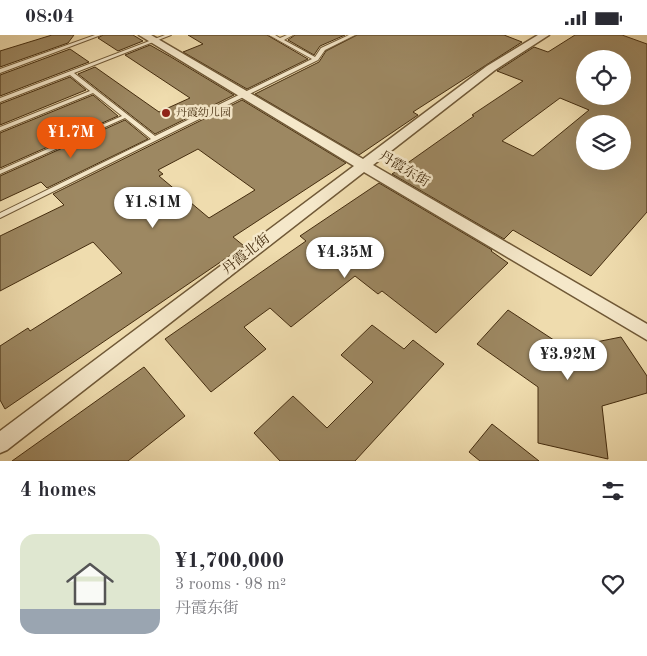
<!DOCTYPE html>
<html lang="en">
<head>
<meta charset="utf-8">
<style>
  :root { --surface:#fff; --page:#f2f2f3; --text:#2b2b33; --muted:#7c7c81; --line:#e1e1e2; --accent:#ea580c }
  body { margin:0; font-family:"Old Standard TT","Noto Serif SC",serif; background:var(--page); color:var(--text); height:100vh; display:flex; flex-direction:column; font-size:19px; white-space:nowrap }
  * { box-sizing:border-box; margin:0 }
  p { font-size:16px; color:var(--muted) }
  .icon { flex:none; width:28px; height:28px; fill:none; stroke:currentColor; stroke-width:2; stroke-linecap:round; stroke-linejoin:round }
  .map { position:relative; height:426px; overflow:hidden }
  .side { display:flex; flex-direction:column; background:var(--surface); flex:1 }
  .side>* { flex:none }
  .controls { position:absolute; left:576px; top:15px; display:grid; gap:10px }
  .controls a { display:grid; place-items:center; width:55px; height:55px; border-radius:50%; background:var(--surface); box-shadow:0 5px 20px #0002; font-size:25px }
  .price { position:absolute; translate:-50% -42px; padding:0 11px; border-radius:18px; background:#fff; color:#222; font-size:16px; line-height:32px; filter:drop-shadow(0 1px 2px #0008) }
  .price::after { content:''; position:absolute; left:50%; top:30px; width:15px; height:11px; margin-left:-8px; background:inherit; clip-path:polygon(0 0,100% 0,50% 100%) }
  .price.selected { background:var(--accent); color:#fff }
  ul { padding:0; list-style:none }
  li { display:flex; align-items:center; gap:15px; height:125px; padding:0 20px }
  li+li { border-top:1px solid var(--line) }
  li span { display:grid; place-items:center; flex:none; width:140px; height:100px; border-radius:15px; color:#555 }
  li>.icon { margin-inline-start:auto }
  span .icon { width:60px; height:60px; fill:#fffc; stroke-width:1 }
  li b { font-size:21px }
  h2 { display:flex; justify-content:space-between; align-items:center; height:60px; padding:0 20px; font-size:21px }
  .status { display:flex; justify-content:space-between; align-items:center; height:35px; padding:0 25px; background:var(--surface); direction:ltr }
  .status svg { height:14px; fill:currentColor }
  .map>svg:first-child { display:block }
  .building { fill:#9d8862; stroke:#452d0f; fill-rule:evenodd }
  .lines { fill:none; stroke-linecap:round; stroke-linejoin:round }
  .lane-casing { stroke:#705937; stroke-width:2 }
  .street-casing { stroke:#705937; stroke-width:3 }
  .lane { fill:#f5e8ca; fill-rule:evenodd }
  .street { fill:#f5e8ca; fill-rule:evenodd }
  .poi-dot { fill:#8f2418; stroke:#f5e8ca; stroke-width:2 }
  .labels { text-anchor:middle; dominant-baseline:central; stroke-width:5; stroke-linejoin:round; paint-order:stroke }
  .far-poi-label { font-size:11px; fill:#452d0f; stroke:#f5e8ca; text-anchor:start }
  .street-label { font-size:14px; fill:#452d0f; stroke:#f5e8ca }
</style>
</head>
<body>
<div class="status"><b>08:04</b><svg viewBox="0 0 49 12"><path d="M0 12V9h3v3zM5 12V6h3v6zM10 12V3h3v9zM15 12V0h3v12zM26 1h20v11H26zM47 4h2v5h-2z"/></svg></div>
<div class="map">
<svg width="647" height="426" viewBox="0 0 647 426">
  <rect width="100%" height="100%" fill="#efdcae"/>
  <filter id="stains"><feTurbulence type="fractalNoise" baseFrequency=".004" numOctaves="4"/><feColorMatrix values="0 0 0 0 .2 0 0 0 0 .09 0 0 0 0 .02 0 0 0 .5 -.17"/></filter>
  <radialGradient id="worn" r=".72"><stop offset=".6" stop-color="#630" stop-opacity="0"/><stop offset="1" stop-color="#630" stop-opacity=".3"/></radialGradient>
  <!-- building -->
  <path class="building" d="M52,0H74L68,8L0,32V16Z
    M103,0H133L143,6L118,16L98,3Z
    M188,0H267L308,24L247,54L183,17L203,9Z
    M295,0H345L320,11L314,20L288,5Z
    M357,0H504L522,7L413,77L418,80L359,120L255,59L319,27L326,16Z
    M575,0H622L647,9V177L591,241L513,195L504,204L392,139L474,81L472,80L523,46L497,36L534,12L548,17ZM604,17L622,23V61H585V24H594ZM560,63L589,75L533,121L502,106ZM585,89H622V126H585Z
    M150,10L171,22L234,60L155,99L78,39L95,32L159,77L190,63L125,20Z
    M70,14L89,27L0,61V40Z
    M70,42L86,55L0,90V69Z
    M93,60L118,81L0,133V98Z
    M242,65L346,128L233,202L244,211L5,374L0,365V311L28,293L30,296L122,238L93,207L0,256V201L64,170L53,159ZM198,114L255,155L209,183L159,141L163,139L158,135Z
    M125,85L148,104L47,153L41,147L0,166V141Z
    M379,148L492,215L491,216L508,228L436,298L382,256L378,259L355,241L291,292L270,273L244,292L266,314L211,357L165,304L306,206L300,201Z
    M508,275L566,313L621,302L647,341V358L602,371L608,424L538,408V352L477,309Z
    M372,290L404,314L413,305L444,329L355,426H280L254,398L293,361L327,393L373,347L341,320Z
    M144,332L185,381L128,426H12Z
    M492,389L539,426H480L469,417Z"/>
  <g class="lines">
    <defs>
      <path id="lane" d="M95,0H101L0,38V34Z
        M165,0H171L74,38L155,101L312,24L269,0H275L280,3L287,0H293L284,5L315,22L321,13L349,0H355L325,15L318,25L0,183V178L151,104L125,83L0,139V135L122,81L93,58L0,96V92L90,56L70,40L0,67V63Z"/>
      <path id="street" d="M139,0H151L363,124L487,31L538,0H549L495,35L373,130L647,289V305L364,137L7,415L0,418V396L354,131Z"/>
    </defs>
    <!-- lane casing -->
    <use href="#lane" class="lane-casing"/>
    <!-- street casing -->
    <use href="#street" class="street-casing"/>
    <!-- lane -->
    <use href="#lane" class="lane"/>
    <!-- street -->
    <use href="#street" class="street"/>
  </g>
  <!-- markers -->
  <circle class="poi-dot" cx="166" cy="78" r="5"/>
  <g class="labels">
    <!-- far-poi labels -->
    <g class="far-poi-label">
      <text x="176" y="78">丹霞幼儿园</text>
    </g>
    <!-- street labels -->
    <g class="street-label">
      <text transform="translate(404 134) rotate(31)">丹霞东街</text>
      <text transform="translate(246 219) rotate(-38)">丹霞北街</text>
    </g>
  </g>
  <rect width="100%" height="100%" filter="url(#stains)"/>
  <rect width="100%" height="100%" fill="url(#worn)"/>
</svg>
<div class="controls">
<a><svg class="icon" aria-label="locate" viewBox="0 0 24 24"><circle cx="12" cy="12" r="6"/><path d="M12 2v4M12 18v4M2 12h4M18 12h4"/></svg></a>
<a><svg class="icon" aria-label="layers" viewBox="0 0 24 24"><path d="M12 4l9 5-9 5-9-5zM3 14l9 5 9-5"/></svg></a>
</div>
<b class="price selected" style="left:71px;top:124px">¥1.7M</b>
<b class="price" style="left:153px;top:194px">¥1.81M</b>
<b class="price" style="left:345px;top:244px">¥4.35M</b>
<b class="price" style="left:568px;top:346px">¥3.92M</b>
</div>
<section class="side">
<h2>4 homes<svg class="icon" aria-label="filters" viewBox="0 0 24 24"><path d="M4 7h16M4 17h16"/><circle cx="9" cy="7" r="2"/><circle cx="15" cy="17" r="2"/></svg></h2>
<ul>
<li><span style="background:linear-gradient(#dfe7d0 75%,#9aa5b1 0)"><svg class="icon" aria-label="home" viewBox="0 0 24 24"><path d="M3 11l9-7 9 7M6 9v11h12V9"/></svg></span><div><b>¥1,700,000</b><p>3 rooms · 98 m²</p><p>丹霞东街</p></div><svg class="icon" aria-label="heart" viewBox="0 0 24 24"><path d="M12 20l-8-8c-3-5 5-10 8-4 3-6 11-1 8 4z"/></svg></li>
</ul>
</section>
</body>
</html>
